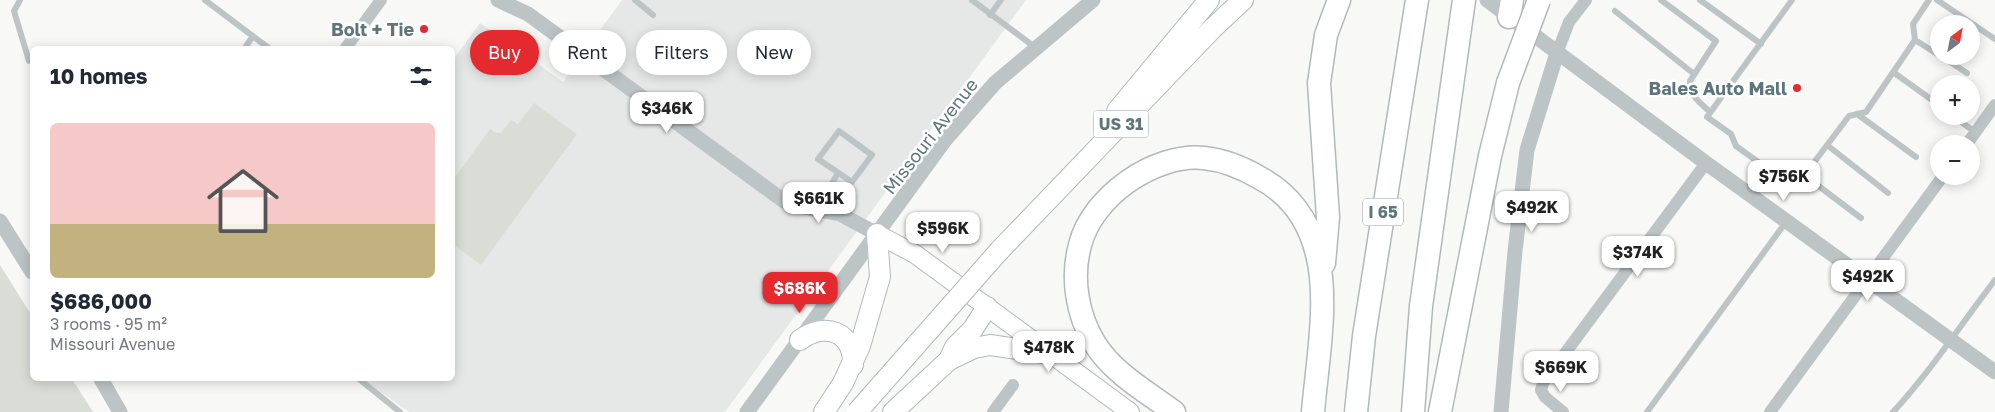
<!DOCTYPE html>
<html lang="en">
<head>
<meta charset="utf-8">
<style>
  :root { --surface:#fff; --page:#f2f2f3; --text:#1f2937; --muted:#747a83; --line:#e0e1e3; --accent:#e42a2e }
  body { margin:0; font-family:"Golos Text",sans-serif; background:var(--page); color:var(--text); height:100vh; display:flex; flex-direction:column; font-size:19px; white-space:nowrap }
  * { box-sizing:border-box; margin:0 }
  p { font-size:16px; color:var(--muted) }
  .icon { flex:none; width:28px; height:28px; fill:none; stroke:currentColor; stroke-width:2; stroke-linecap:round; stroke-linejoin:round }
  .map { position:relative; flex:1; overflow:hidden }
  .side { position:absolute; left:30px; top:46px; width:425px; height:335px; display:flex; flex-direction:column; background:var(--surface); border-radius:8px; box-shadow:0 2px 12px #0003 }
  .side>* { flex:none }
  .guide { position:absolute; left:470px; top:30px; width:475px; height:45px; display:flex; gap:10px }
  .needle { width:32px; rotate:32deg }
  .fabs { position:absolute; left:1930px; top:15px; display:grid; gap:10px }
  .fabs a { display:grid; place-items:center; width:50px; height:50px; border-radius:50%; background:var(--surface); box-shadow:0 2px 12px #0003; font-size:25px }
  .price { position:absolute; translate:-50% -42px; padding:0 11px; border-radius:10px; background:#fff; color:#222; font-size:16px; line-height:32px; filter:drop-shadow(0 1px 2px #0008) }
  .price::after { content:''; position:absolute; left:50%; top:30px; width:15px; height:11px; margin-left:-8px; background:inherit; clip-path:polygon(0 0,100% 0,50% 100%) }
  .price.current { background:var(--accent); color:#fff }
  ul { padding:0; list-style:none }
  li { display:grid; align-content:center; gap:10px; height:265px; padding:0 20px }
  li+li { border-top:1px solid var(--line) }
  li span { display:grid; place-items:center; height:155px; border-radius:8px; color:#555 }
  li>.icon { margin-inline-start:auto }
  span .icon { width:90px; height:90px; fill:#fffc; stroke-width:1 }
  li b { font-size:21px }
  h2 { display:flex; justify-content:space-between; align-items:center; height:60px; padding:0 20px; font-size:21px }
  .pill { padding:0 18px; border-radius:22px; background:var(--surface); box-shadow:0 2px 12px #0003; font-size:18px; line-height:45px }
  .pill.current { background:var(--accent); color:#fff }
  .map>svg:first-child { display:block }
  .built { fill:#e6e8e7 }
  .green { fill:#daddd5 }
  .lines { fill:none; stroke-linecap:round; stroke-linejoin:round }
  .secondary-casing { stroke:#afb9bb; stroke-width:20 }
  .primary-casing { stroke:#b0b9bb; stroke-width:22 }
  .motorway-casing { stroke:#b2b9bb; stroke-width:25 }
  .service { stroke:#bcc4c6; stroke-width:6 }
  .minor { stroke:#bcc4c6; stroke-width:12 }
  .tertiary { stroke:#bcc4c6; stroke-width:15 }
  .secondary { stroke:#fff; stroke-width:18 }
  .primary { stroke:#fff; stroke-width:20 }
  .motorway { stroke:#fff; stroke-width:22 }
  .primary-bridge-casing { stroke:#b0b9bb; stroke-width:22; stroke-linecap:butt }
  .motorway-bridge-casing { stroke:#b2b9bb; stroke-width:25; stroke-linecap:butt }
  .primary-bridge { stroke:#fff; stroke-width:20 }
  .motorway-bridge { stroke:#fff; stroke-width:22 }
  .poi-dot { fill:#e42a2e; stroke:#fff; stroke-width:2 }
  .labels { text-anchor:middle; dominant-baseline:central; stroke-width:5; stroke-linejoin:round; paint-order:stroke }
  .shield { fill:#fff; stroke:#8e9fa3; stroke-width:1 }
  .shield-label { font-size:16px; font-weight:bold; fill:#5e767b }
  .poi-label { font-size:18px; font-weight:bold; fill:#5e767b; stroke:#fff; text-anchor:end }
  .street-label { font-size:18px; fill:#5e767b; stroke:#fff }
</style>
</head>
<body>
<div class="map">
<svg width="1995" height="412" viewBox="0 0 1995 412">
  <rect width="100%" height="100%" fill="#f8f8f6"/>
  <!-- built -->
  <path class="built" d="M622,0H1026L725,412H409L362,379H452L453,60L480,23L563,82Z"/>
  <!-- green -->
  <path class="green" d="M534,103L577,134L481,265L453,244V180L490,129L496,133H501L511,120L518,124Z
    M0,265L32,316V379H72L93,412H0Z"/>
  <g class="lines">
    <defs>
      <path id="secondary" d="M877,234L915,254L1130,412"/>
      <path id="primary" d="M1117,111L1209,0
        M1000,250L1213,28L1243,0
        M800,340C825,321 854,332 853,365
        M949,360L974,348L990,345L1051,354
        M824,412L843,383L860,346L880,277L877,234
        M893,412L949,360L955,347L973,329L987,307"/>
      <path id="motorway" d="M1509,17L1512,0
        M1324,263L1328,217L1319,83L1326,35L1339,0
        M1174,412C1147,392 1113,373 1095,344C1077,315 1071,278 1080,245C1092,197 1154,153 1204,158C1224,160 1243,168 1260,178C1290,194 1309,221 1317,254C1329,300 1317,364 1313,412
        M1356,412L1364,336L1417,0
        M1413,412L1421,306L1464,0
        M1440,412L1490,156L1508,83"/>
    </defs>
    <!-- secondary casing -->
    <use href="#secondary" class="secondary-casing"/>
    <!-- primary casing -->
    <use href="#primary" class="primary-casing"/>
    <!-- motorway casing -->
    <use href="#motorway" class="motorway-casing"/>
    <!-- service -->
    <path class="service" d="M20,0L14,11L29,61
      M205,0L270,49
      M635,0L653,15
      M972,0L1036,48
      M1661,0L1716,41L1690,81C1688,95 1701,103 1710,112
      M1700,0L1761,44
      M1792,0L1707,117L1731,134L1736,146L1790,185L1800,181L1849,116L1866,112L1915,40L1913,24L1929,0
      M1937,0L1995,39
      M1615,11L1694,74
      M990,15L1001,0
      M1915,40L1939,55
      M244,49L253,36
      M1941,56L1967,73
      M1893,72L1939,105
      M1857,114L1916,157
      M1953,116L1975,132
      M839,131L872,155L852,182L818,159Z
      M1827,145L1888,193
      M1804,175L1861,218
      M823,210L827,192L838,173
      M359,379L400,412
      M1647,412L1786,222
      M1893,412C1931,371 1961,324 1995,280"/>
    <!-- minor -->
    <path class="minor" d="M345,49L381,0
      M1557,53L1569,22L1586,0
      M1967,144L1995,105
      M993,412L1013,385
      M1563,412L1545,397L1541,390L1543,383L1706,163
      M1770,412L1943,176"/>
    <!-- tertiary -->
    <path class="tertiary" d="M498,0L528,14L784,201L798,206L840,214L877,234
      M1487,0L1706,163L1995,372
      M0,221L32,272
      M101,379L120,412
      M747,412L945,140L995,83L1093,0
      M1501,412L1515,251L1527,150L1557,53"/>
    <!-- secondary -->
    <use href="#secondary" class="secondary"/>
    <!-- primary -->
    <use href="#primary" class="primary"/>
    <!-- motorway -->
    <use href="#motorway" class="motorway"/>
    <defs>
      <path id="primary-bridge" d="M857,412L1000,250"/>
      <path id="motorway-bridge" d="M1508,83L1539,0"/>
    </defs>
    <!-- primary-bridge casing -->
    <use href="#primary-bridge" class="primary-bridge-casing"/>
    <!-- motorway-bridge casing -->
    <use href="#motorway-bridge" class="motorway-bridge-casing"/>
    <!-- primary-bridge -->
    <use href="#primary-bridge" class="primary-bridge"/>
    <!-- motorway-bridge -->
    <use href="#motorway-bridge" class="motorway-bridge"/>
  </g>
  <!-- markers -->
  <g class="poi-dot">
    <circle cx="424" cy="29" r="5"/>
    <circle cx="1797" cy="88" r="5"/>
  </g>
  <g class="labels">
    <!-- shield labels -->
    <g class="shield">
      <rect x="1093.5" y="110.5" width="55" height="27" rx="4"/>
      <rect x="1363" y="198.5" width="40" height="27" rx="4"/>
    </g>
    <g class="shield-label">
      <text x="1121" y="124">US 31</text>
      <text x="1383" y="212">I 65</text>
    </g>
    <!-- poi labels -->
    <g class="poi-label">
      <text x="414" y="29">Bolt + Tie</text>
      <text x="1787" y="88">Bales Auto Mall</text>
    </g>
    <!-- street labels -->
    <g class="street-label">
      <text transform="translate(930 136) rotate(-52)">Missouri Avenue</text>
    </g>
  </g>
</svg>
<div class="fabs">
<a><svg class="needle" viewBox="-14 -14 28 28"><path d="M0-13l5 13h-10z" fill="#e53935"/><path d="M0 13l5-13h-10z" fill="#747a83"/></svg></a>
<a>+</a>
<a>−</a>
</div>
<b class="price" style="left:667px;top:134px">$346K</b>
<b class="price" style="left:1784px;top:202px">$756K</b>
<b class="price" style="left:819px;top:224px">$661K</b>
<b class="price" style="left:1532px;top:233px">$492K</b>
<b class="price" style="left:943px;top:254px">$596K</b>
<b class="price" style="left:1638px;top:278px">$374K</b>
<b class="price" style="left:1868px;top:302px">$492K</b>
<b class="price current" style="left:800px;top:314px">$686K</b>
<b class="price" style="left:1049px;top:373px">$478K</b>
<b class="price" style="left:1561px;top:393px">$669K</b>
<div class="guide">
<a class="pill current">Buy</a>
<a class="pill">Rent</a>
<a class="pill">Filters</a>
<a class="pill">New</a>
</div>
<section class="side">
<h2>10 homes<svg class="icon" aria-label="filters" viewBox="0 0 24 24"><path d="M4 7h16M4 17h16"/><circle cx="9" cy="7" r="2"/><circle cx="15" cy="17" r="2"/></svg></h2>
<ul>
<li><span style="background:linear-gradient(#f6c9c9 65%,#c2b280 0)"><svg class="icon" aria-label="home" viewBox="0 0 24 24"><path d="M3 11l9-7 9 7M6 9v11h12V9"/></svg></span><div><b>$686,000</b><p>3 rooms · 95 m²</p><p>Missouri Avenue</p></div></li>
</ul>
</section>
</div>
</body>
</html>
